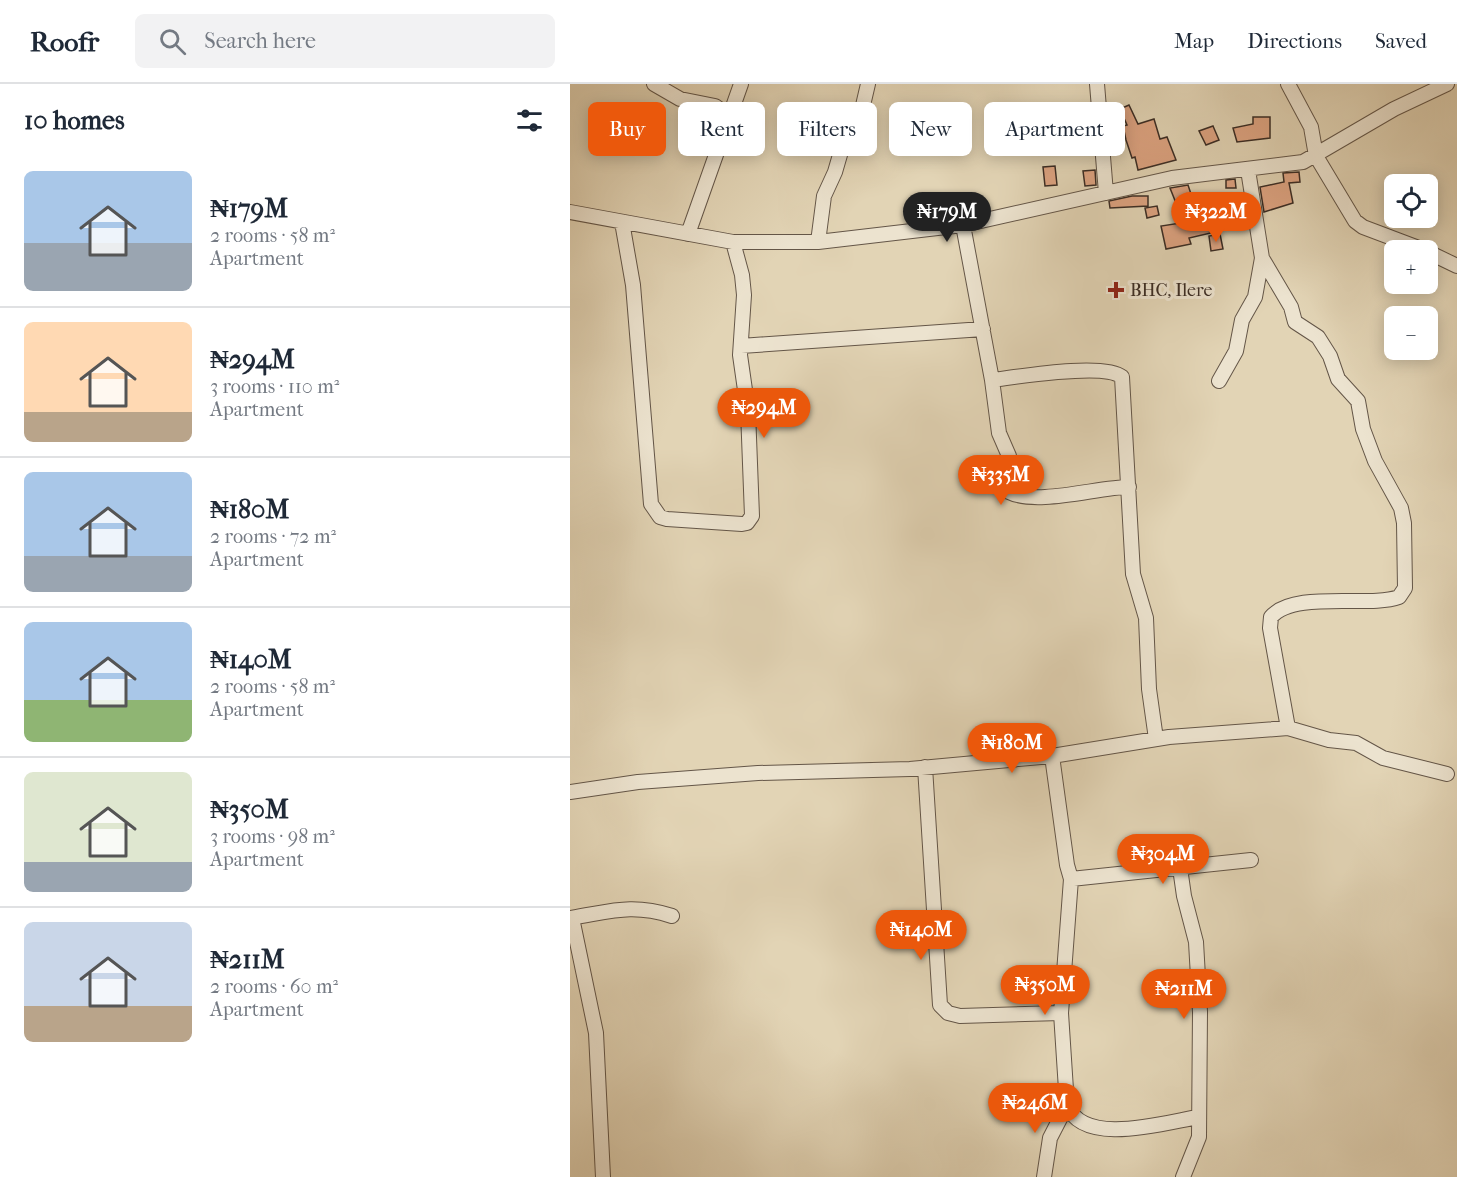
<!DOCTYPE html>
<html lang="en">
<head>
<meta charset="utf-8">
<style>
  :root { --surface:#fff; --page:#f2f2f3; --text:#1f2937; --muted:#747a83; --line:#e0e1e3; --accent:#ea580c }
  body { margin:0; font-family:"IM FELL French Canon",serif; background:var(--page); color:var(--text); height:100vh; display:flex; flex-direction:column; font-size:22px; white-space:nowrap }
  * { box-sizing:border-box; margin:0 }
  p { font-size:20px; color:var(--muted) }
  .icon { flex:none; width:33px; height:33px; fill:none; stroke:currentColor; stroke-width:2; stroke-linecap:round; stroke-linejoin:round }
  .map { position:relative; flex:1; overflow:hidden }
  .details { display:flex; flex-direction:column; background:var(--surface); width:570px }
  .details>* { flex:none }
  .top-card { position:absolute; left:18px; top:18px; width:570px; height:54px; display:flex; gap:12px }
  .controls { position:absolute; left:814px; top:90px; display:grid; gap:12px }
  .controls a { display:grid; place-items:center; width:54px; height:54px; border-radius:9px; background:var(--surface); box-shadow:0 3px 15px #0003; font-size:30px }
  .price { position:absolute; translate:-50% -51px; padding:0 14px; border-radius:21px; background:var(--accent); color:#fff; font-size:20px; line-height:39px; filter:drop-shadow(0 2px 3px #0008) }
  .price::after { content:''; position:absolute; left:50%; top:36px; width:18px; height:14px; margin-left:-9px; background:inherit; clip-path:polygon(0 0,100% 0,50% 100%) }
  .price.on { background:#222; color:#fff }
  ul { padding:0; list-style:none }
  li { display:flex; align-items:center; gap:18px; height:150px; padding:0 24px }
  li+li { border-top:2px solid var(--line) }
  li span { display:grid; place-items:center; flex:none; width:168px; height:120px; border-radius:9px; color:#555 }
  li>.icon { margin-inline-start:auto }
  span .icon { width:72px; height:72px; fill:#fffc; stroke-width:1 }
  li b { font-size:26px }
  h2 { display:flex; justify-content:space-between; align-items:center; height:72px; padding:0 24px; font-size:26px }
  .chip { padding:0 21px; border-radius:9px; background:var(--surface); box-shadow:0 3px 15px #0003; font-size:21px; line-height:54px }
  .chip.on { background:var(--accent); color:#fff }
  header { display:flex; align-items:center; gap:36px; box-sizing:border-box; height:84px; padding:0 30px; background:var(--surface); border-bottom:2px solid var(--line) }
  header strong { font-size:28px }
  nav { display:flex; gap:33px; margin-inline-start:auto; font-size:21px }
  .search { width:420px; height:54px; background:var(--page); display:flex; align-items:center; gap:15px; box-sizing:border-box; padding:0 21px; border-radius:9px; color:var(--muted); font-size:22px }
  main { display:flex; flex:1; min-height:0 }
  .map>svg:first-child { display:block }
  .building { fill:#dda381; stroke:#3a2c24; stroke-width:1.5 }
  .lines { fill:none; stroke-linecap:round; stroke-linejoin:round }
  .minor-casing { stroke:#645648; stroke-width:16 }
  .minor { stroke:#ece3cf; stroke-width:14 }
  .poi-dot { fill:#8f2418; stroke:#ece3cf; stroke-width:2 }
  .labels { text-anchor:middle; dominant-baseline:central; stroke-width:6; stroke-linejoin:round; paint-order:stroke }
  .poi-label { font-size:18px; fill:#3a2c24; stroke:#ece3cf; text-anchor:start }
</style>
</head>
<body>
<header>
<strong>Roofr</strong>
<div class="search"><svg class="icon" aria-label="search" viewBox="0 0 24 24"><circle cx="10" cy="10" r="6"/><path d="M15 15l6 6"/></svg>Search here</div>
<nav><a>Map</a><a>Directions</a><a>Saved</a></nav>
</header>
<main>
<section class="details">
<h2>10 homes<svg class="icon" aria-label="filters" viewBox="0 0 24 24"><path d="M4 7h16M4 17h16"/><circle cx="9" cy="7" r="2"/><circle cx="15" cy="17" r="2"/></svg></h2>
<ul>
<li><span style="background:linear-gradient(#a9c7e8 60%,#9aa5b1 0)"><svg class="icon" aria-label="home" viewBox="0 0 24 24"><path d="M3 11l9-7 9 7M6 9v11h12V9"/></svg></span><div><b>₦179M</b><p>2 rooms · 58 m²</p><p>Apartment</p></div></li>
<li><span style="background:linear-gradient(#ffd9b3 75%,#b9a48a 0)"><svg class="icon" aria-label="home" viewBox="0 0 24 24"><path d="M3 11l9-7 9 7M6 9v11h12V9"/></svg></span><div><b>₦294M</b><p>3 rooms · 110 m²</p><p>Apartment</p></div></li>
<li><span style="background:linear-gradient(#a9c7e8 70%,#9aa5b1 0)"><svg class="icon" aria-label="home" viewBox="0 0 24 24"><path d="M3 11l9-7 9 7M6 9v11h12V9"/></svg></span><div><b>₦180M</b><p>2 rooms · 72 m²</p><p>Apartment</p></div></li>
<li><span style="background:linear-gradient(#a9c7e8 65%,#8fb573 0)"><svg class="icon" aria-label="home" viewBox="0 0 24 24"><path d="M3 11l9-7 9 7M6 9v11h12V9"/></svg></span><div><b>₦140M</b><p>2 rooms · 58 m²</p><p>Apartment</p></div></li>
<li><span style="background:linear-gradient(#dfe7d0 75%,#9aa5b1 0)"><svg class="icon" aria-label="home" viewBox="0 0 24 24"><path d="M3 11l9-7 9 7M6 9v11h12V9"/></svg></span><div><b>₦350M</b><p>3 rooms · 98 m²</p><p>Apartment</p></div></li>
<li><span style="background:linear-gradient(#c9d6e8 70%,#b9a48a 0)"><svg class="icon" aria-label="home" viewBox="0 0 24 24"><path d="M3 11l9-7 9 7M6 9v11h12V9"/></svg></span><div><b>₦211M</b><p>2 rooms · 60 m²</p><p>Apartment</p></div></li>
</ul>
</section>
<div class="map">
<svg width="887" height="1093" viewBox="0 0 887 1093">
  <rect width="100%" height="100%" fill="#e2d4b5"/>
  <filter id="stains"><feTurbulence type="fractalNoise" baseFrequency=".00333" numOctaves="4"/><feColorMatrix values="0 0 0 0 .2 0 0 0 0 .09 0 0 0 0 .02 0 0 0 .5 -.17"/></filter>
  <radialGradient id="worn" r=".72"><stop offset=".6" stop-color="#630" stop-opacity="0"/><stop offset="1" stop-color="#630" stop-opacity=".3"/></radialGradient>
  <!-- building -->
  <path class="building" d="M559,21L568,40L584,35L590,55L597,53L606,76L568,86L565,73L562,74L556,56L553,42L557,41L550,25Z
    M683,33H700V54L667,58L663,44L683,40Z
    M643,42L649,56L636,61L629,47Z
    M485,82L487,101L475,102L473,83Z
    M525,86L526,101L515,102L513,87Z
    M729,88L730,98L719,99L723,119L694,128L690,103L714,98L713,89Z
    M665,95L666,104H656V96Z
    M618,101L622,113L606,119L600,104Z
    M562,112H578V122L540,124L539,117Z
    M587,122L589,131L577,134L575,124Z
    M623,137L624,144L643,139L645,148L619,154L621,160L596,165L591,142Z
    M650,150L653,165L641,167L639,152Z"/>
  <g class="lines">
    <defs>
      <path id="minor" d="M84,0L110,15L145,22L159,32
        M527,0L536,109
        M718,0L741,43L746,72L785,137L793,143L854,166
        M0,128L163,158H248L393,141L602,94L733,78L824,25L877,0
        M52,138L63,201L81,420L90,433L97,435L172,440L177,439L182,432L178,327L170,271L174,211L172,191L163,158
        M393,141L422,296C447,293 534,278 552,293L563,490L576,534L579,605L586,655
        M118,150L171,0
        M248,158L254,112L265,88L274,57L291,30L298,0
        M858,168L887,182
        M692,174L721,223L725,238L748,253L760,272L768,295L788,317L793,345L805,377L831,424L834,439L835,504L829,513C799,524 724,506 701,533L700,544L718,644
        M171,262L413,245
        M422,296L429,349L439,372V408C467,422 528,403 559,403
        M649,297L666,267L672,236L685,213L692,174L678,86
        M482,672L497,781L501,795L491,929L497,1021C513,1063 593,1039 628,1033
        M355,683L370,921L378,929L390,932L491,929
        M0,708L68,698L188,689L340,685L482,672L599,653L718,644L759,656L786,659L813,674L877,690
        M610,784L614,812L626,858L630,928L629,1053L613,1093
        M501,795L681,776
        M0,834C40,828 61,819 102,832
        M2,834L26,949L33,1093
        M474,1093L480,1054L497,1021"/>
    </defs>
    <!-- minor casing -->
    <use href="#minor" class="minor-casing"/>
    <!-- minor -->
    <use href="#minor" class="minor"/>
  </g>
  <!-- markers -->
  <path class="poi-dot" d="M543 197h6v6h6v6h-6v6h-6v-6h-6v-6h6z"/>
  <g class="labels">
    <!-- poi labels -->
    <g class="poi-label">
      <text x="560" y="206">BHC, Ilere</text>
    </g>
  </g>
  <rect width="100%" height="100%" filter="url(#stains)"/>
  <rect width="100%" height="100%" fill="url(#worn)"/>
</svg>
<div class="controls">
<a><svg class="icon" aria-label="locate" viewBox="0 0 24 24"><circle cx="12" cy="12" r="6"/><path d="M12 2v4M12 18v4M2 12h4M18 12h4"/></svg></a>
<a>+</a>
<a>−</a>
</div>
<b class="price on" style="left:377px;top:159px">₦179M</b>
<b class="price" style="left:646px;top:159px">₦322M</b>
<b class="price" style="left:194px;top:355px">₦294M</b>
<b class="price" style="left:431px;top:422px">₦335M</b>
<b class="price" style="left:442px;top:690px">₦180M</b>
<b class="price" style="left:593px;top:801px">₦304M</b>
<b class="price" style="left:351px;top:877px">₦140M</b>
<b class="price" style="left:475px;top:932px">₦350M</b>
<b class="price" style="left:614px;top:936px">₦211M</b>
<b class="price" style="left:465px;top:1050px">₦246M</b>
<div class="top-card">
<a class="chip on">Buy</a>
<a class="chip">Rent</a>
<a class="chip">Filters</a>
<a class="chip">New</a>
<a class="chip">Apartment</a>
</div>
</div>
</main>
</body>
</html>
